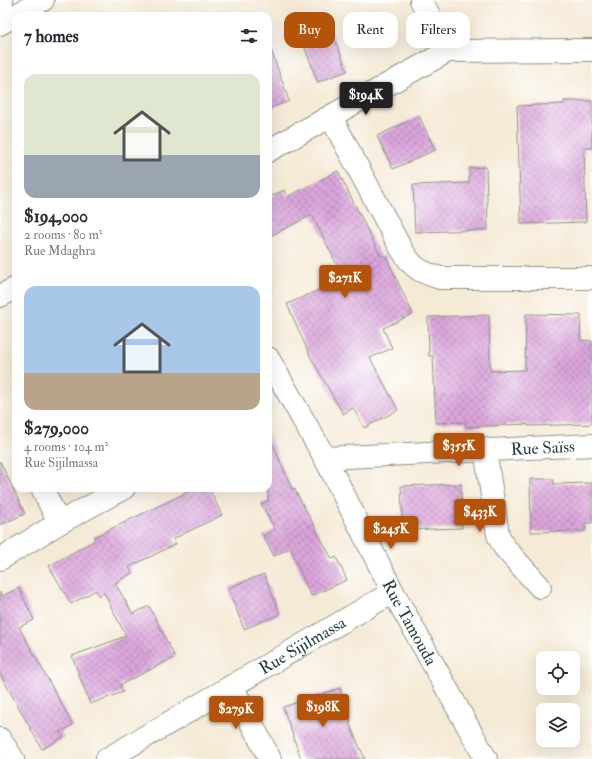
<!DOCTYPE html>
<html lang="en">
<head>
<meta charset="utf-8">
<style>
  :root { --surface:#fff; --page:#f2f2f3; --text:#2b2b33; --muted:#7c7c81; --accent:#b45309 }
  body { margin:0; font-family:"IM FELL Double Pica",serif; background:var(--page); color:var(--text); height:100vh; display:flex; flex-direction:column; font-size:15px; white-space:nowrap }
  * { box-sizing:border-box; margin:0 }
  p { font-size:13px; color:var(--muted) }
  .icon { flex:none; width:22px; height:22px; fill:none; stroke:currentColor; stroke-width:2; stroke-linecap:round; stroke-linejoin:round }
  .map { position:relative; flex:1; overflow:hidden }
  .details { position:absolute; left:12px; top:12px; width:260px; height:480px; display:flex; flex-direction:column; background:var(--surface); border-radius:12px; box-shadow:0 4px 16px #0002 }
  .details>* { flex:none }
  .hud { position:absolute; left:284px; top:12px; width:248px; height:36px; display:flex; gap:8px }
  .tools { position:absolute; left:536px; top:651px; display:grid; gap:8px }
  .tools a { display:grid; place-items:center; width:44px; height:44px; border-radius:8px; background:var(--surface); box-shadow:0 4px 16px #0002; font-size:20px }
  .price { position:absolute; translate:-50% -34px; padding:0 9px; border-radius:4px; background:var(--accent); color:#fff; font-size:13px; line-height:26px; filter:drop-shadow(0 1px 2px #0008) }
  .price::after { content:''; position:absolute; left:50%; top:24px; width:12px; height:9px; margin-left:-6px; background:inherit; clip-path:polygon(0 0,100% 0,50% 100%) }
  .price.on { background:#222; color:#fff }
  ul { padding:0; list-style:none }
  li { display:grid; align-content:center; gap:8px; height:212px; padding:0 12px }
  li span { display:grid; place-items:center; height:124px; border-radius:12px; color:#555 }
  li>.icon { margin-inline-start:auto }
  span .icon { width:72px; height:72px; fill:#fffc; stroke-width:1 }
  li b { font-size:17px }
  h2 { display:flex; justify-content:space-between; align-items:center; height:48px; padding:0 12px; font-size:17px }
  .pill { padding:0 14px; border-radius:12px; background:var(--surface); box-shadow:0 4px 16px #0002; font-size:14px; line-height:36px }
  .pill.on { background:var(--accent); color:#fff }
  .map>svg:first-child { display:block }
  .building { fill:url(#building-cross-hatch) }
  .lines { fill:none; stroke-linecap:round; stroke-linejoin:round }
  .minor-casing { stroke:#8a9485; stroke-width:24 }
  .major-casing { stroke:#8a9485; stroke-width:24 }
  .minor { stroke:#fff; stroke-width:22 }
  .major { stroke:#fff; stroke-width:22 }
  .labels { text-anchor:middle; dominant-baseline:central; stroke-width:4; stroke-linejoin:round; paint-order:stroke }
  .street-label { font-size:17px; fill:#1f3d34; stroke:#fff }
</style>
</head>
<body>
<div class="map">
<svg width="592" height="759" viewBox="0 0 592 759">
  <defs>
    <pattern id="building-cross-hatch" width="8" height="8" patternUnits="userSpaceOnUse"><rect width="8" height="8" fill="#dca6dd"/><path d="M0 0l8 8M0 8l8-8" fill="none" stroke="#b288b4"/></pattern>
  </defs>
  <rect width="100%" height="100%" fill="#fff"/>
  <filter id="ink" filterUnits="userSpaceOnUse"><feTurbulence type="fractalNoise" baseFrequency=".025" numOctaves="2"/><feDisplacementMap in="SourceGraphic" scale="8" xChannelSelector="R" yChannelSelector="G"/><feConvolveMatrix kernelMatrix="1 2 1 2 8 2 1 2 1" color-interpolation-filters="sRGB"/></filter>
  <filter id="wash" filterUnits="userSpaceOnUse"><feTurbulence type="fractalNoise" baseFrequency=".012" numOctaves="4" result="noise"/><feDisplacementMap in="SourceGraphic" scale="16" xChannelSelector="R" yChannelSelector="G"/><feGaussianBlur stdDeviation="0.9" result="paint"/><feColorMatrix in="noise" values="0 0 0 0 0 0 0 0 0 0 0 0 0 0 0 0 0 1.4 0 .05"/><feComposite in="paint" operator="in"/></filter>
  <g filter="url(#wash)">
    <rect width="100%" height="100%" fill="#f5ead6"/>
    <g id="blocks">
      <!-- building -->
      <path class="building" d="M332,32L347,71L318,82L303,43Z
        M268,50H271L289,101L268,109Z
        M564,101H592V148H584L586,222L521,224L517,106L564,104Z
        M419,116L435,150L393,169L377,136Z
        M486,167L488,230L415,232L413,185L469,183V168Z
        M338,171L381,257L385,255L413,314L383,328L392,348L370,358L398,410L364,428L353,408L343,414L311,358L287,304L344,279L312,215L268,237V198L284,190L287,197Z
        M526,314L581,315L580,340L592,341V424L528,426V424L466,427L465,422L436,423L433,356H429L428,317L489,315L490,371L525,370Z
        M268,433L292,489L294,488L332,559L336,557L347,580L311,596L290,548L274,556L263,536L275,529L261,504L268,501Z
        M0,461L25,514L0,525Z
        M530,479H553L554,484L592,483V523H585V531L531,532Z
        M461,484L462,528L403,530L401,486Z
        M196,488H209L222,515L173,539L176,544L129,567L132,573L115,583L133,614L149,606L175,657L120,685L123,692L90,704L72,656L126,636L104,593L99,596L96,590L71,604L49,566L95,540L94,537Z
        M264,574L280,614L244,629L228,588Z
        M19,588L34,620L19,627L73,725L60,732L64,737L42,749L0,674V592L2,596Z
        M340,688L351,722L349,723L365,759H301L283,707Z"/>
    </g>
  </g>
  <g filter="url(#ink)">
    <use href="#blocks" fill-opacity="0" stroke="#8a9485" stroke-width="1"/>
    <g class="lines">
      <defs>
        <g id="minor">
          <path d="M421,0L448,51"/>
          <path d="M331,117L400,247C413,268 417,271 440,278H592"/>
          <path d="M268,151L448,51L592,50"/>
          <path d="M0,296L16,288"/>
          <path id="s1" d="M268,358L325,458L393,592L486,759"/>
          <path d="M485,449L498,535L504,547L540,587"/>
          <path id="s2" d="M325,458L592,445"/>
          <path d="M42,488L59,523"/>
          <path d="M0,559L59,523L124,488"/>
          <path d="M232,686L270,759"/>
          <path d="M0,739L13,759"/>
          <path id="s3" d="M107,759L393,592"/>
        </g>
        <path id="major" d="M0,1L2,0
          M0,24L43,0"/>
      </defs>
      <!-- minor casing -->
      <use href="#minor" class="minor-casing"/>
      <!-- major casing -->
      <use href="#major" class="major-casing"/>
      <!-- minor -->
      <use href="#minor" class="minor"/>
      <!-- major -->
      <use href="#major" class="major"/>
    </g>
  </g>
  <g class="labels">
    <!-- street labels -->
    <g class="street-label">
      <text stroke="none"><textPath href="#s2" startOffset="218">Rue Saïss</textPath></text>
      <text stroke="none"><textPath href="#s1" startOffset="300">Rue Tamouda</textPath></text>
      <text stroke="none"><textPath href="#s3" startOffset="226">Rue Sijilmassa</textPath></text>
    </g>
  </g>
</svg>
<div class="tools">
<a><svg class="icon" aria-label="locate" viewBox="0 0 24 24"><circle cx="12" cy="12" r="6"/><path d="M12 2v4M12 18v4M2 12h4M18 12h4"/></svg></a>
<a><svg class="icon" aria-label="layers" viewBox="0 0 24 24"><path d="M12 4l9 5-9 5-9-5zM3 14l9 5 9-5"/></svg></a>
</div>
<b class="price on" style="left:366px;top:116px">$194K</b>
<b class="price" style="left:345px;top:299px">$271K</b>
<b class="price" style="left:459px;top:467px">$355K</b>
<b class="price" style="left:480px;top:533px">$433K</b>
<b class="price" style="left:391px;top:550px">$245K</b>
<b class="price" style="left:323px;top:728px">$198K</b>
<b class="price" style="left:236px;top:730px">$279K</b>
<div class="hud">
<a class="pill on">Buy</a>
<a class="pill">Rent</a>
<a class="pill">Filters</a>
</div>
<section class="details">
<h2>7 homes<svg class="icon" aria-label="filters" viewBox="0 0 24 24"><path d="M4 7h16M4 17h16"/><circle cx="9" cy="7" r="2"/><circle cx="15" cy="17" r="2"/></svg></h2>
<ul>
<li><span style="background:linear-gradient(#dfe7d0 65%,#9aa5b1 0)"><svg class="icon" aria-label="home" viewBox="0 0 24 24"><path d="M3 11l9-7 9 7M6 9v11h12V9"/></svg></span><div><b>$194,000</b><p>2 rooms · 80 m²</p><p>Rue Mdaghra</p></div></li>
<li><span style="background:linear-gradient(#a9c7e8 70%,#b9a48a 0)"><svg class="icon" aria-label="home" viewBox="0 0 24 24"><path d="M3 11l9-7 9 7M6 9v11h12V9"/></svg></span><div><b>$279,000</b><p>4 rooms · 104 m²</p><p>Rue Sijilmassa</p></div></li>
</ul>
</section>
</div>
</body>
</html>
